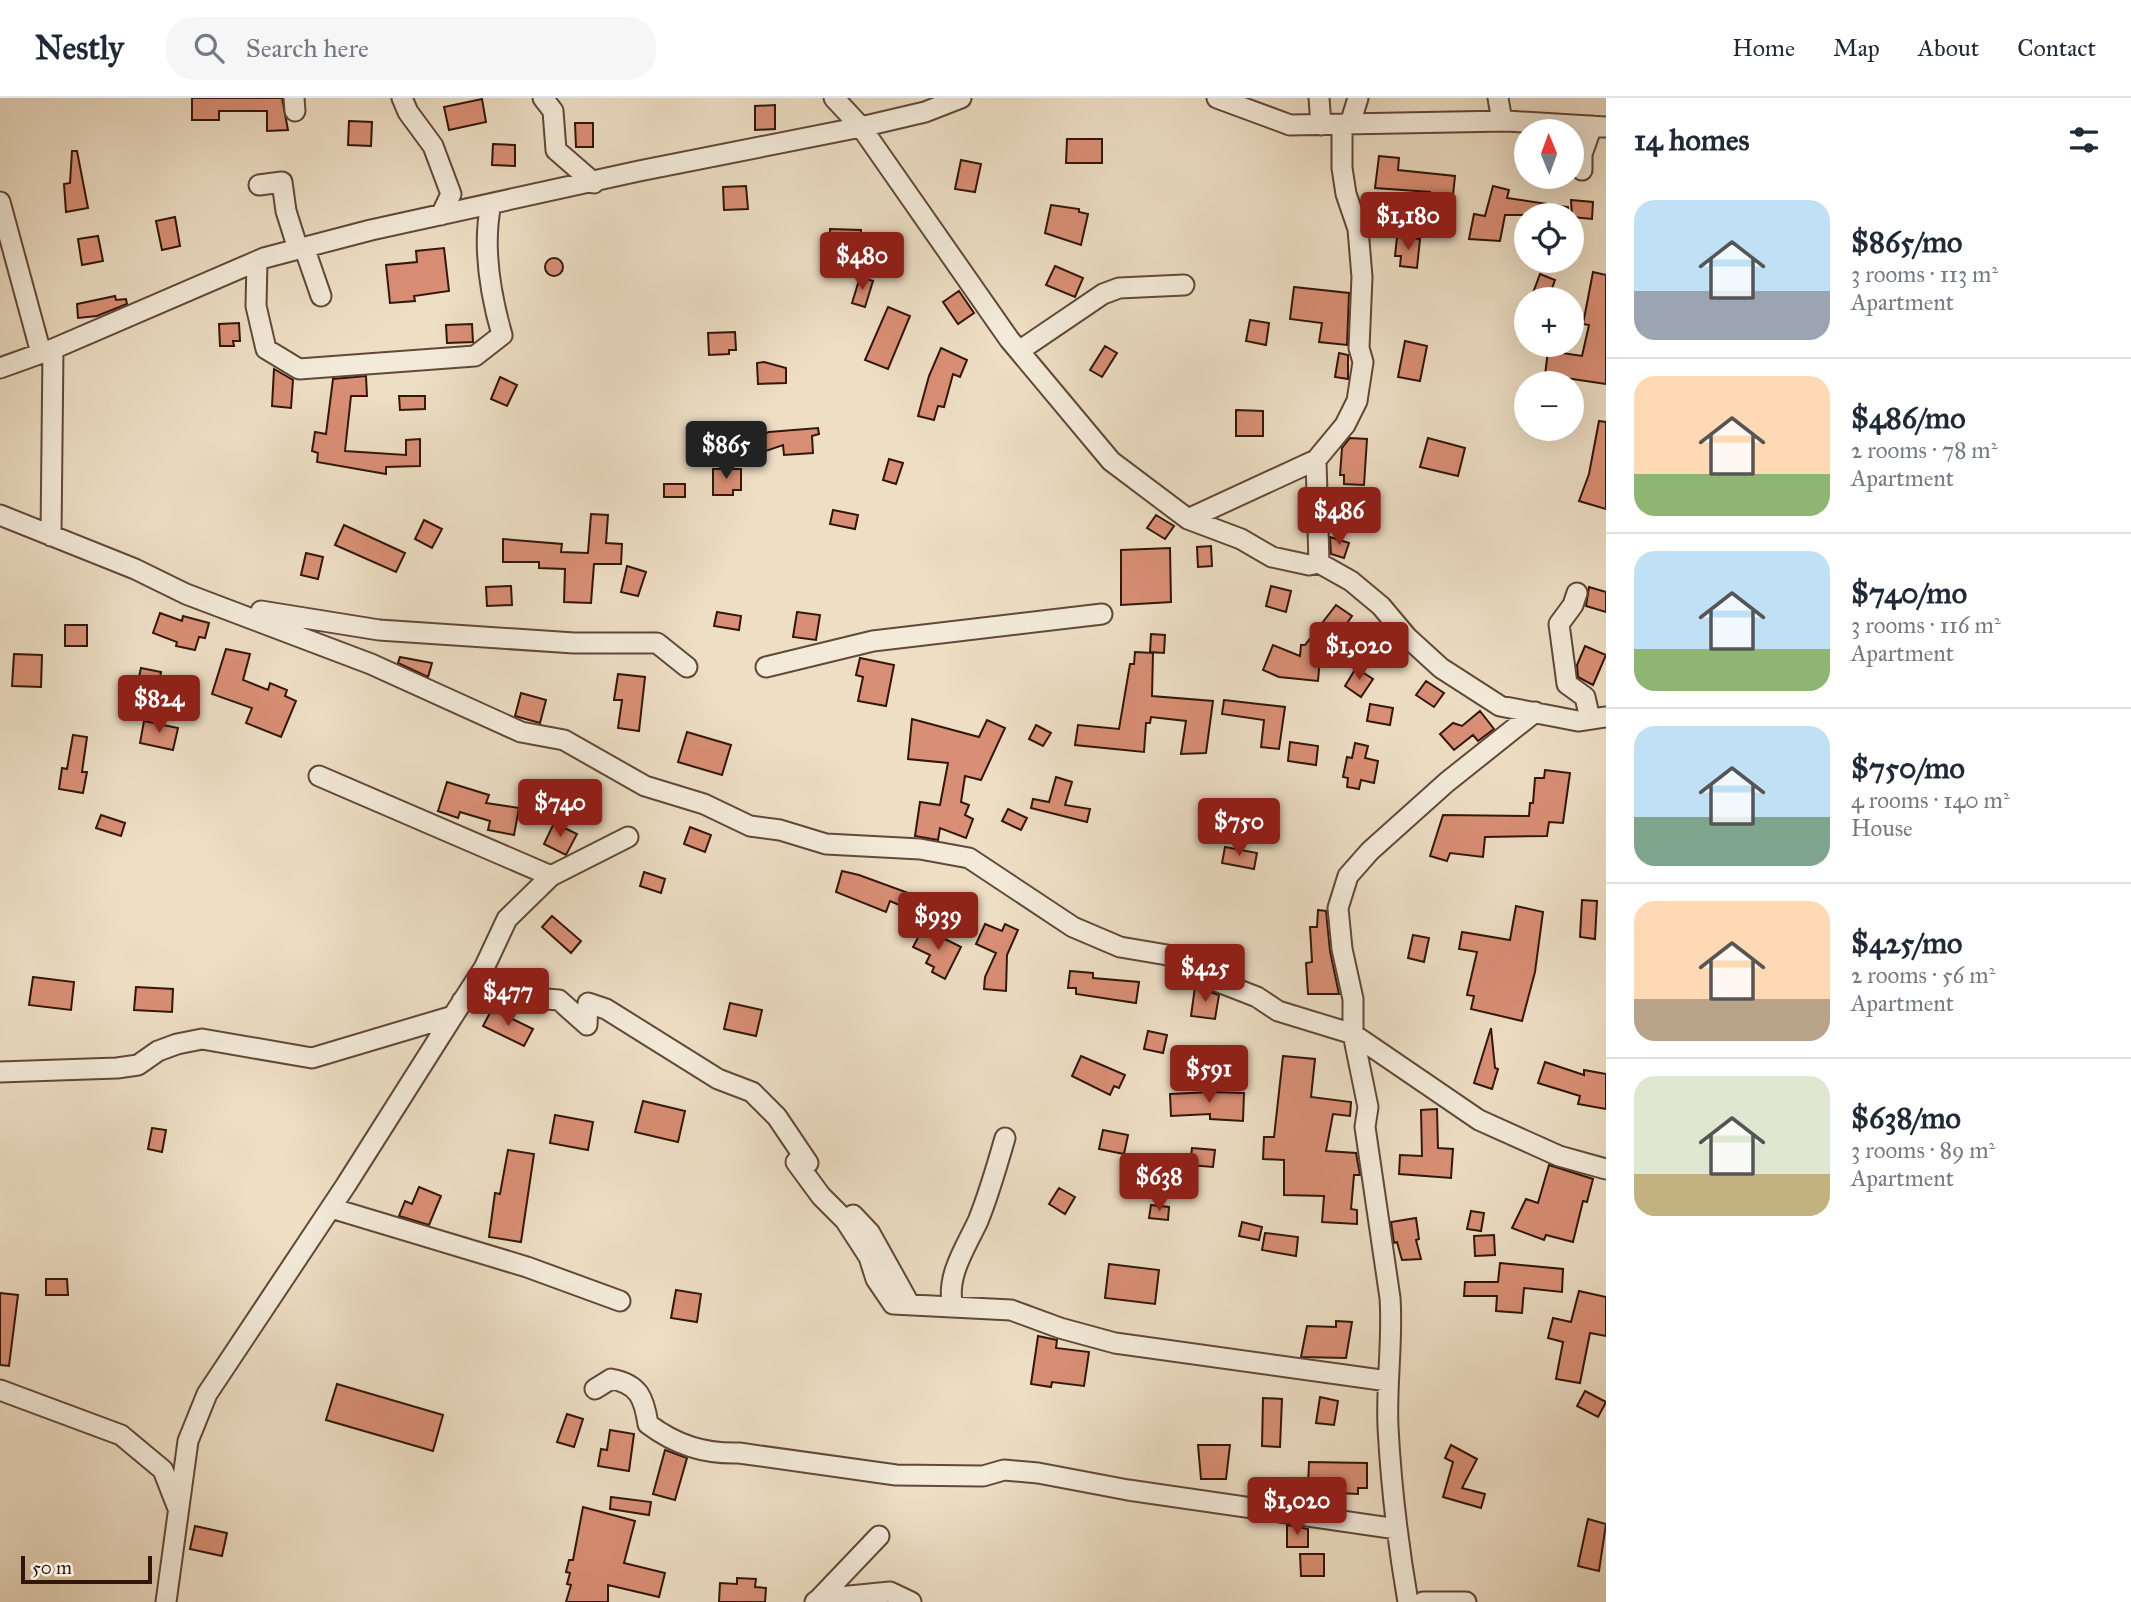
<!DOCTYPE html>
<html lang="en">
<head>
<meta charset="utf-8">
<style>
  :root { --surface:#fff; --page:#f6f6f7; --text:#1f2937; --muted:#747a83; --line:#e0e1e3; --accent:#8f2418 }
  body { margin:0; font-family:"IM FELL Great Primer",serif; background:var(--page); color:var(--text); height:100vh; display:flex; flex-direction:column; font-size:26px; white-space:nowrap }
  * { box-sizing:border-box; margin:0 }
  p { font-size:23px; color:var(--muted) }
  .icon { flex:none; width:38px; height:38px; fill:none; stroke:currentColor; stroke-width:2; stroke-linecap:round; stroke-linejoin:round }
  .map { position:relative; flex:1; overflow:hidden }
  .details { display:flex; flex-direction:column; background:var(--surface); width:525px }
  .details>* { flex:none }
  .needle { width:46px; rotate:359deg }
  .tools { position:absolute; left:1514px; top:21px; display:grid; gap:14px }
  .tools a { display:grid; place-items:center; width:70px; height:70px; border-radius:50%; background:var(--surface); box-shadow:0 7px 28px #0002; font-size:35px }
  .scale { position:absolute; left:21px; bottom:18px; width:131px; box-sizing:border-box; padding-left:7px; border:4px solid #32160a; border-top:0; font-size:19px; line-height:24px; white-space:nowrap; color:#32160a; -webkit-text-stroke:5px #f3ead9; paint-order:stroke }
  .price { position:absolute; translate:-50% -60px; padding:0 16px; border-radius:7px; background:var(--accent); color:#fff; font-size:23px; line-height:46px; filter:drop-shadow(0 2px 4px #0008) }
  .price::after { content:''; position:absolute; left:50%; top:42px; width:21px; height:16px; margin-left:-10px; background:inherit; clip-path:polygon(0 0,100% 0,50% 100%) }
  .price.current { background:#222; color:#fff }
  ul { padding:0; list-style:none }
  li { display:flex; align-items:center; gap:21px; height:175px; padding:0 28px }
  li+li { border-top:2px solid var(--line) }
  li span { display:grid; place-items:center; flex:none; width:196px; height:140px; border-radius:21px; color:#555 }
  li>.icon { margin-inline-start:auto }
  span .icon { width:84px; height:84px; fill:#fffc; stroke-width:1 }
  li b { font-size:30px }
  h2 { display:flex; justify-content:space-between; align-items:center; height:84px; padding:0 28px; font-size:30px }
  header { display:flex; align-items:center; gap:42px; box-sizing:border-box; height:98px; padding:0 35px; background:var(--surface); border-bottom:2px solid var(--line) }
  header strong { font-size:33px }
  nav { display:flex; gap:38px; margin-inline-start:auto; font-size:24px }
  .search { width:490px; height:63px; background:var(--page); display:flex; align-items:center; gap:18px; box-sizing:border-box; padding:0 24px; border-radius:28px; color:var(--muted); font-size:26px }
  main { display:flex; flex:1; min-height:0 }
  .map>svg:first-child { display:block }
  .building { fill:#d98f75; stroke:#32160a; stroke-width:2 }
  .lines { fill:none; stroke-linecap:round; stroke-linejoin:round }
  .minor-casing { stroke:#614838; stroke-width:23 }
  .minor { stroke:#f3ead9; stroke-width:19 }
</style>
</head>
<body>
<header>
<strong>Nestly</strong>
<div class="search"><svg class="icon" aria-label="search" viewBox="0 0 24 24"><circle cx="10" cy="10" r="6"/><path d="M15 15l6 6"/></svg>Search here</div>
<nav><a>Home</a><a>Map</a><a>About</a><a>Contact</a></nav>
</header>
<main>
<div class="map">
<svg width="1606" height="1504" viewBox="0 0 1606 1504">
  <rect width="100%" height="100%" fill="#eddec4"/>
  <filter id="stains"><feTurbulence type="fractalNoise" baseFrequency=".00286" numOctaves="4"/><feColorMatrix values="0 0 0 0 .2 0 0 0 0 .09 0 0 0 0 .02 0 0 0 .5 -.17"/></filter>
  <radialGradient id="worn" r=".72"><stop offset=".6" stop-color="#630" stop-opacity="0"/><stop offset="1" stop-color="#630" stop-opacity=".3"/></radialGradient>
  <!-- building -->
  <path class="building" d="M192,0H282L288,32L267,33V13H219V22H192Z
    M482,1L486,24L449,32L444,9Z
    M775,7V31L755,32V8Z
    M349,23L372,24L371,48L348,47Z
    M575,25H593V49H576Z
    M1067,41H1102V65H1066Z
    M493,46L515,47V68L492,67Z
    M72,53H77L88,110L66,114L64,86L70,85Z
    M1379,58L1399,60L1398,72L1455,78L1453,97L1447,96L1444,129L1427,127L1430,94L1375,90Z
    M961,62L981,66L975,94L955,91Z
    M746,88L748,111L724,112L723,89Z
    M1493,88L1509,92L1507,100L1568,109V117H1505L1500,143L1469,141L1474,116L1485,118Z
    M1571,102L1593,104L1592,121L1572,119Z
    M1051,107L1079,111V114L1088,116L1081,147L1045,135Z
    M175,119L180,148L162,152L156,123Z
    M830,131L861,132V153L856,152V159L829,158Z
    M98,138L103,163L82,167L78,141Z
    M1397,139L1420,141L1417,170L1400,168L1401,158H1395Z
    M444,150L449,193L414,198L415,203L390,205L386,167L417,164L416,153Z
    M545 169a9 9 0 1 1 18 0a9 9 0 1 1-18 0Z
    M1055,168L1083,180L1075,199L1046,187Z
    M1593,174L1606,177V286L1545,277L1548,253L1582,258L1589,227L1583,226Z
    M1540,176L1555,182L1548,201L1533,195Z
    M860,179L873,183L865,209L852,205Z
    M1294,189L1349,195L1347,247L1319,244L1322,225L1290,221Z
    M959,193L974,215L958,226L943,204Z
    M115,198L116,202L126,201L127,206L97,218L78,220L77,206Z
    M888,209L910,218L888,271L865,262Z
    M1250,222L1269,225L1266,247L1246,243Z
    M239,225L240,243H233L234,248H220L219,226Z
    M472,226L473,244L447,245L446,227Z
    M735,234L736,252H729V256L709,257L708,235Z
    M1405,243L1427,248L1420,283L1398,279Z
    M1105,248L1117,255L1102,279L1090,272Z
    M941,250L967,262L960,279L953,276L944,309L938,308L934,322L918,318L929,278Z
    M1339,255L1348,257V281L1335,279Z
    M764,264L786,270V285L758,286L757,265Z
    M274,271L293,282L291,310L272,308Z
    M366,278L367,298H351L345,353L406,357V342L420,341V368L386,369V376L317,364L318,355L312,353L315,334L326,336L333,281Z
    M500,279L517,287L507,308L491,301Z
    M399,298H425V311L400,312Z
    M1236,312L1263,313V338H1236Z
    M1599,323L1606,324V411L1579,403L1589,376Z
    M818,330L819,336L812,338L813,355L784,357L783,347L748,359L743,343L769,334Z
    M1350,340L1367,341L1364,387L1344,386V377H1340L1342,350Z
    M1428,340L1465,350L1458,378L1420,369Z
    M889,361L903,365L896,386L883,382Z
    M713,371H741V392H733V397H713Z
    M664,386H685V399H664Z
    M833,412L858,417L855,431L830,426Z
    M591,416L608,417L606,445L622,446L621,466H594L591,505L564,504L565,471L539,470V464H503V441L562,446L561,454L588,455Z
    M1156,417L1174,428L1165,441L1147,430Z
    M424,422L442,431L432,450L415,441Z
    M344,427L405,455L396,474L335,447Z
    M1330,439L1349,445L1344,460L1331,456Z
    M1211,448L1212,468L1198,469L1197,449Z
    M1170,450L1171,504L1121,507V452Z
    M306,455L323,459L318,481L301,477Z
    M627,468L646,474L638,498L621,494Z
    M511,488L512,507L487,508L486,489Z
    M1271,488L1291,493L1286,514L1266,508Z
    M1589,489L1606,494V514L1586,508Z
    M1336,507L1352,518L1345,528L1356,537L1345,552L1322,536L1318,583L1279,579L1263,572L1273,547L1300,558L1301,547H1305Z
    M717,514L741,518L739,532L714,528Z
    M797,514L820,517L816,542L793,539Z
    M160,515L182,523L183,518L209,525L205,540L199,539L195,552L176,548L177,544L153,535Z
    M65,527H87V548H65Z
    M1151,536L1165,537L1164,555L1150,554Z
    M1585,548L1606,557L1593,587L1578,579L1577,567Z
    M226,551L250,556L243,582L268,592L270,585L287,592L285,598L296,603L281,639L246,625L252,610L212,596Z
    M1135,554L1153,555L1152,598L1213,603L1206,655L1181,656L1186,623L1151,619L1150,625H1146L1144,654L1075,647L1078,627L1119,631L1130,566H1134Z
    M14,556L42,557L41,589L12,588Z
    M400,559L432,565L428,579L398,565Z
    M860,560L894,567L886,608L858,603L863,579L856,577Z
    M141,570L161,574L158,592L137,587Z
    M1356,570L1373,581L1361,599L1345,588Z
    M618,576L645,579L639,633L618,630L622,602H614Z
    M1426,583L1444,595L1434,609L1416,597Z
    M521,595L546,602L540,625L515,618Z
    M1224,602L1285,609L1279,651L1261,649L1264,622L1222,616Z
    M1370,606L1393,610L1390,627L1367,623Z
    M1480,613L1494,631L1478,643L1473,637L1454,652L1440,636L1453,625L1462,628Z
    M912,621L979,639L987,622L1005,630L981,682L965,678L961,704L969,707L965,717L973,721L966,740L940,730L938,742L915,738L920,704L940,707L948,665L908,661Z
    M144,623L178,630L173,652L140,645Z
    M1036,627L1051,635L1043,648L1029,641Z
    M687,634L731,647L722,677L678,664Z
    M73,637L87,639L82,674H87L83,695L59,691L62,670L67,671Z
    M1290,644L1318,648L1316,667L1288,663Z
    M1355,645L1368,648L1365,660L1378,663L1374,685L1361,682L1359,691L1347,689L1348,680L1343,679L1347,659L1352,660Z
    M1545,672L1570,675L1563,725L1549,724L1547,738L1485,739L1483,759L1450,755L1447,763L1430,758L1443,717L1529,718L1530,705H1533L1535,680H1544Z
    M1056,679L1072,684L1065,707L1090,711L1087,724L1031,710L1033,701L1049,704Z
    M447,684L489,697L486,705L519,710L514,737L488,732L490,723L460,714L458,720L438,713Z
    M1008,711L1027,720L1021,732L1002,723Z
    M101,717L125,725L121,738L96,730Z
    M554,725L577,736L566,757L544,746Z
    M690,729L711,737L705,754L684,746Z
    M1225,749L1257,755L1254,771L1222,765Z
    M842,773L859,777L922,800L916,814L890,803L886,814L836,794Z
    M644,774L665,781L661,795L640,788Z
    M1582,802L1597,803L1595,841L1580,839Z
    M1516,808L1543,814L1535,874L1522,923L1471,911L1474,898L1467,897L1477,854L1459,851L1462,834L1510,842Z
    M1318,812L1326,813L1330,853L1339,896H1308L1306,865L1312,864L1310,829H1317Z
    M552,818L581,843L571,855L542,829Z
    M985,826L1002,833L1005,826L1018,832L1007,857L1006,893L984,891L985,879L996,855L976,846Z
    M923,830L961,849L945,881L932,874L934,869L926,865L930,857L913,849Z
    M1413,837L1429,840L1424,864L1408,860Z
    M1070,873L1093,875V880L1139,884L1136,905L1076,896V890H1068Z
    M33,879L74,884L71,912L29,907Z
    M136,889L173,891L172,914L134,912Z
    M1195,889L1219,897L1215,921L1191,918Z
    M730,905L762,912L756,938L724,931Z
    M492,911L533,931L524,948L483,928Z
    M1491,930L1495,970L1498,971L1492,991L1474,985Z
    M1148,933L1167,937L1163,955L1144,951Z
    M1081,958L1125,977L1119,990L1114,988L1110,997L1072,978Z
    M1283,958L1315,961L1311,999L1351,1004L1350,1018L1333,1016L1326,1053L1356,1055L1360,1077H1354L1351,1111L1357,1112V1126L1322,1124L1324,1098L1284,1097V1062L1263,1061L1264,1039H1274Z
    M1545,964L1584,977V972L1606,976V1011L1578,1006L1580,998L1538,985Z
    M1211,994L1244,995L1243,1023L1210,1021V1016L1171,1018L1170,996Z
    M643,1003L685,1013L678,1044L635,1034Z
    M1437,1011L1438,1050L1453,1051L1451,1080L1399,1076L1400,1057L1422,1058L1421,1012Z
    M555,1017L593,1024L588,1052L550,1045Z
    M152,1030L166,1032L162,1054L148,1051Z
    M1103,1032L1128,1037L1124,1056L1099,1051Z
    M1192,1050L1215,1052L1213,1069L1190,1067Z
    M508,1052L534,1056L521,1144L489,1139L495,1095L500,1096Z
    M1549,1067L1593,1081L1587,1104L1583,1103L1573,1144L1546,1137L1544,1142L1512,1130L1526,1101L1538,1105Z
    M419,1089L441,1098L429,1127L399,1118L405,1103L412,1106Z
    M1059,1090L1075,1099L1065,1116L1049,1106Z
    M1151,1107L1169,1109L1168,1122L1149,1120Z
    M1471,1113L1484,1115L1481,1133L1467,1131Z
    M1416,1120L1419,1141L1416,1142L1421,1161L1402,1162L1397,1144L1394,1145L1391,1124Z
    M1242,1124L1262,1129L1259,1142L1239,1138Z
    M1265,1135L1298,1139L1296,1158L1262,1152Z
    M1494,1137L1495,1157L1475,1158L1474,1138Z
    M1500,1165L1563,1171L1562,1194L1524,1190L1522,1215L1496,1213L1497,1198H1464L1465,1184H1498Z
    M1109,1166L1159,1172L1155,1206L1105,1200Z
    M46,1181H67L68,1197H46Z
    M676,1192L701,1196L697,1224L671,1220Z
    M1579,1193L1606,1199V1238L1590,1235L1580,1285L1556,1281L1563,1244L1548,1240L1553,1220L1571,1224Z
    M0,1195L18,1197L9,1268L0,1267Z
    M1336,1223L1352,1224L1346,1260L1301,1259L1307,1228L1336,1229Z
    M1038,1238L1057,1242L1056,1250L1089,1254L1084,1288L1052,1284L1051,1289L1031,1286Z
    M337,1286L443,1317L433,1353L326,1322Z
    M1585,1293L1606,1304L1598,1319L1577,1308Z
    M1320,1299L1338,1303L1334,1327L1316,1325Z
    M1263,1300L1282,1301L1280,1349L1262,1348Z
    M567,1316L583,1321L574,1349L557,1344Z
    M610,1332L634,1336L629,1373L598,1368L601,1351L607,1352Z
    M1198,1347H1230L1226,1381H1201Z
    M1451,1347L1477,1361L1462,1390L1485,1396L1481,1410L1443,1399L1453,1364L1445,1360Z
    M665,1352L687,1360L675,1402L653,1396Z
    M1309,1364L1367,1365V1390H1358V1396L1315,1394V1388H1308Z
    M611,1399L651,1404L649,1417L610,1411Z
    M583,1409L635,1423L624,1465L665,1475L659,1499L608,1487V1504H566L571,1487L567,1486L570,1475L566,1474L569,1462H573Z
    M1588,1421L1606,1426L1599,1473L1578,1468Z
    M1287,1427L1308,1431V1449H1287Z
    M195,1428L227,1435L222,1458L190,1451Z
    M1300,1456H1324V1478H1301Z
    M737,1480L756,1481L755,1489L766,1490L765,1504H719L720,1485L737,1486Z"/>
  <g class="lines">
    <defs>
      <path id="minor" d="M294,0L295,13
        M402,0L408,14L433,48L451,96L441,117
        M543,0L553,13L556,52L594,85
        M834,0L861,29L1009,241L1111,363L1188,421L1241,441L1272,459L1309,467L1319,465L1351,483L1381,508L1407,539L1441,570L1500,608L1578,623L1606,619
        M1217,0L1290,27L1507,23L1606,29
        M1319,0L1321,27
        M1498,0L1502,23
        M1350,26L1358,0
        M1582,72V56L1592,28
        M259,87L282,84L286,113L298,151
        M0,104L41,255
        M304,149L321,198
        M257,163L256,208L266,251L299,271L475,258L502,237C490,195 482,149 491,106
        M1019,253L1103,196L1119,190L1184,187
        M0,270L53,251L264,160L371,132L639,73L861,29L925,14L961,0
        M1316,362L1319,465
        M0,417L135,471L186,496L371,566L521,634L564,642L645,688L704,706L750,728L780,732L826,746L920,751L969,760L1073,829L1120,849L1185,860L1216,883L1257,899L1278,913L1353,936L1368,1009L1365,1029L1390,1200C1393,1243 1386,1286 1388,1329C1391,1387 1398,1446 1408,1504
        M1188,421L1316,362L1345,327L1357,303L1363,264L1359,250L1362,179L1358,131L1346,96L1342,70V26
        M51,438L53,251
        M1577,495L1573,507L1559,526L1567,586L1585,599L1590,621
        M261,513L379,532L574,545H657L687,569
        M766,569L873,543L1102,516
        M1535,614L1447,684L1370,753L1348,778L1338,810L1342,851L1353,901V936L1479,1022L1559,1058L1606,1071
        M319,678L551,778
        M462,903L494,897L559,902L587,927
        M587,927L588,905L606,911L718,981L752,994L777,1019L808,1065
        M0,974L117,970L138,967L158,953L177,946L202,941L312,960L453,918L484,870L507,821L551,778L628,739
        M801,1058L796,1064L821,1098L845,1122L869,1159L876,1181L893,1206L1011,1212L1060,1230L1115,1245L1388,1283
        M331,1110L527,1169L620,1203
        M853,1117L870,1135L910,1207
        M953,1209C945,1179 966,1149 978,1123C989,1096 997,1068 1005,1040
        M595,1291L611,1281C639,1286 644,1300 648,1326C676,1347 704,1356 739,1355L896,1377L983,1378L1004,1372L1038,1375L1128,1392L1397,1431
        M0,1292L121,1337L163,1372L177,1408
        M819,1501L879,1438
        M166,1504L188,1343L207,1296L346,1087L453,918
        M815,1504L819,1501L890,1494L911,1504
        M1423,1504H1466"/>
    </defs>
    <!-- minor casing -->
    <use href="#minor" class="minor-casing"/>
    <!-- minor -->
    <use href="#minor" class="minor"/>
  </g>
  <rect width="100%" height="100%" filter="url(#stains)"/>
  <rect width="100%" height="100%" fill="url(#worn)"/>
</svg>
<div class="tools">
<a><svg class="needle" viewBox="-14 -14 28 28"><path d="M0-13l5 13h-10z" fill="#e53935"/><path d="M0 13l5-13h-10z" fill="#747a83"/></svg></a>
<a><svg class="icon" aria-label="locate" viewBox="0 0 24 24"><circle cx="12" cy="12" r="6"/><path d="M12 2v4M12 18v4M2 12h4M18 12h4"/></svg></a>
<a>+</a>
<a>−</a>
</div>
<div class="scale">50 m</div>
<b class="price" style="left:1408px;top:154px">$1,180</b>
<b class="price" style="left:862px;top:194px">$480</b>
<b class="price current" style="left:726px;top:383px">$865</b>
<b class="price" style="left:1339px;top:449px">$486</b>
<b class="price" style="left:1359px;top:584px">$1,020</b>
<b class="price" style="left:159px;top:637px">$824</b>
<b class="price" style="left:560px;top:741px">$740</b>
<b class="price" style="left:1239px;top:760px">$750</b>
<b class="price" style="left:938px;top:854px">$939</b>
<b class="price" style="left:1205px;top:906px">$425</b>
<b class="price" style="left:508px;top:930px">$477</b>
<b class="price" style="left:1209px;top:1007px">$591</b>
<b class="price" style="left:1159px;top:1115px">$638</b>
<b class="price" style="left:1297px;top:1439px">$1,020</b>
</div>
<section class="details">
<h2>14 homes<svg class="icon" aria-label="filters" viewBox="0 0 24 24"><path d="M4 7h16M4 17h16"/><circle cx="9" cy="7" r="2"/><circle cx="15" cy="17" r="2"/></svg></h2>
<ul>
<li><span style="background:linear-gradient(#bfe0f5 65%,#9aa5b1 0)"><svg class="icon" aria-label="home" viewBox="0 0 24 24"><path d="M3 11l9-7 9 7M6 9v11h12V9"/></svg></span><div><b>$865/mo</b><p>3 rooms · 113 m²</p><p>Apartment</p></div></li>
<li><span style="background:linear-gradient(#ffd9b3 70%,#8fb573 0)"><svg class="icon" aria-label="home" viewBox="0 0 24 24"><path d="M3 11l9-7 9 7M6 9v11h12V9"/></svg></span><div><b>$486/mo</b><p>2 rooms · 78 m²</p><p>Apartment</p></div></li>
<li><span style="background:linear-gradient(#bfe0f5 70%,#8fb573 0)"><svg class="icon" aria-label="home" viewBox="0 0 24 24"><path d="M3 11l9-7 9 7M6 9v11h12V9"/></svg></span><div><b>$740/mo</b><p>3 rooms · 116 m²</p><p>Apartment</p></div></li>
<li><span style="background:linear-gradient(#bfe0f5 65%,#7fa58c 0)"><svg class="icon" aria-label="home" viewBox="0 0 24 24"><path d="M3 11l9-7 9 7M6 9v11h12V9"/></svg></span><div><b>$750/mo</b><p>4 rooms · 140 m²</p><p>House</p></div></li>
<li><span style="background:linear-gradient(#ffd9b3 70%,#b9a48a 0)"><svg class="icon" aria-label="home" viewBox="0 0 24 24"><path d="M3 11l9-7 9 7M6 9v11h12V9"/></svg></span><div><b>$425/mo</b><p>2 rooms · 56 m²</p><p>Apartment</p></div></li>
<li><span style="background:linear-gradient(#dfe7d0 70%,#c2b280 0)"><svg class="icon" aria-label="home" viewBox="0 0 24 24"><path d="M3 11l9-7 9 7M6 9v11h12V9"/></svg></span><div><b>$638/mo</b><p>3 rooms · 89 m²</p><p>Apartment</p></div></li>
</ul>
</section>
</main>
</body>
</html>
